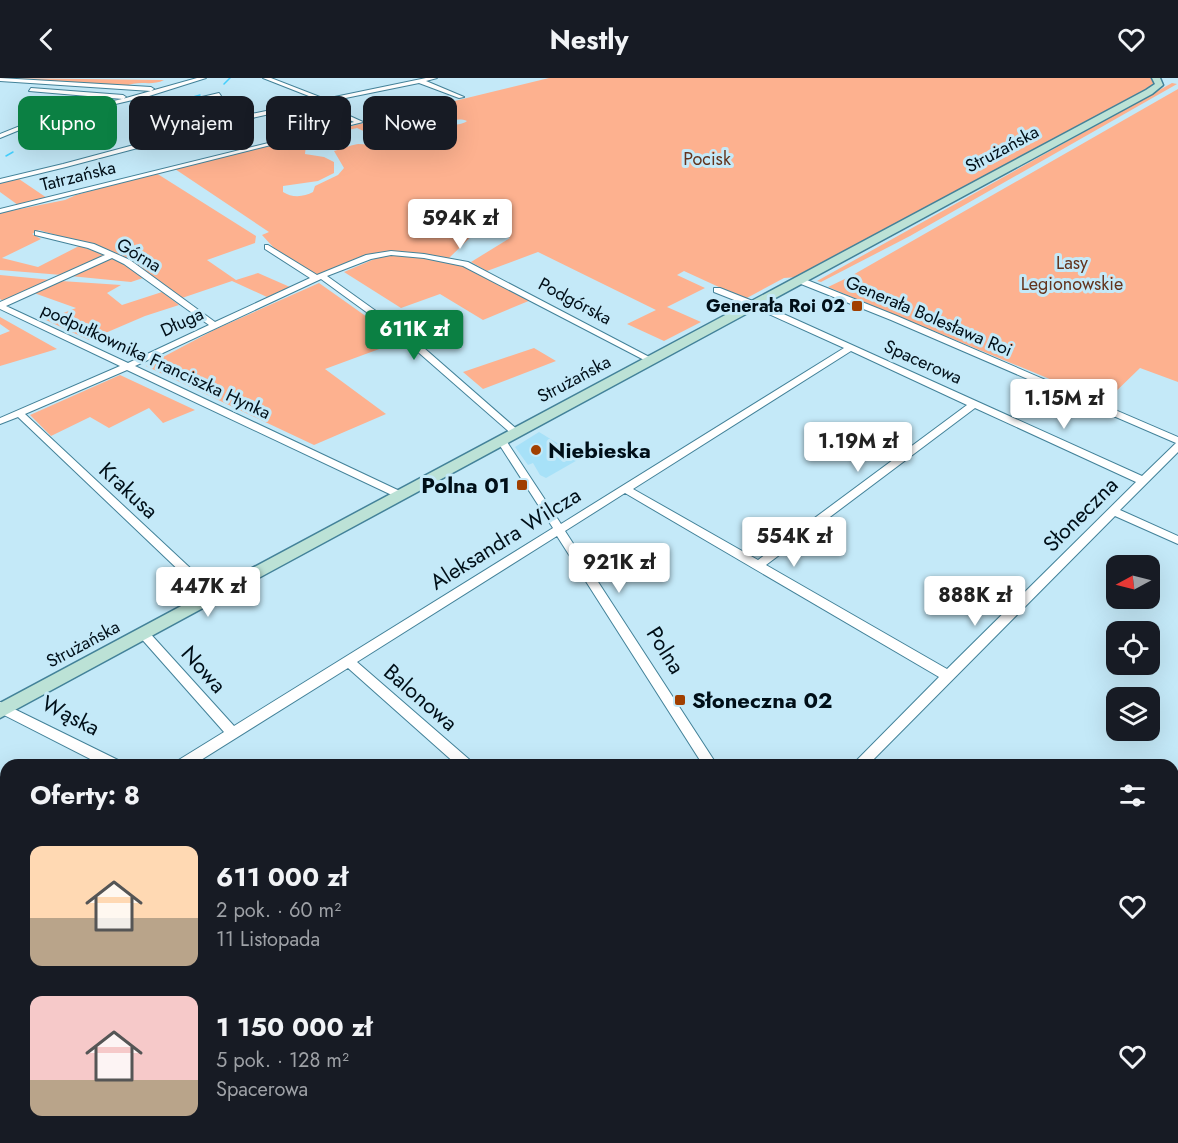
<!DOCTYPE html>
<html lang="pl">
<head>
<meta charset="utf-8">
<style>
  :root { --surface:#171b24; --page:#242831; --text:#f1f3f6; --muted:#9ea1a6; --accent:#0b8043 }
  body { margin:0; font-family:Jost,sans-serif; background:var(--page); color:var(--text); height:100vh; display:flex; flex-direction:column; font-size:22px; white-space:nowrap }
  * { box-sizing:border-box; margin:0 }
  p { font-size:20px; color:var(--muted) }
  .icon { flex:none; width:33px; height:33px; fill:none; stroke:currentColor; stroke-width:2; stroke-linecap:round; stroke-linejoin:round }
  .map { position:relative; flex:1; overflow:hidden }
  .side { position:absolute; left:0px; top:681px; width:1179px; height:384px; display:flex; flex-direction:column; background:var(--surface); border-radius:18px 18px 0 0; box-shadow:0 6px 24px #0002 }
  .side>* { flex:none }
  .guide { position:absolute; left:18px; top:18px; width:600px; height:54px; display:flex; gap:12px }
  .needle { width:39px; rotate:263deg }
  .tools { position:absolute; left:1106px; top:477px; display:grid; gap:12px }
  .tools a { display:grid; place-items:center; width:54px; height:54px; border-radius:12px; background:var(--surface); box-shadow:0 6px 24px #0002; font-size:30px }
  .price { position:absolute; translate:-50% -51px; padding:0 14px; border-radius:6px; background:#fff; color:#222; font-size:20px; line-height:39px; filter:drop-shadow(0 2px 3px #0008) }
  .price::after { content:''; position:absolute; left:50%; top:36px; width:18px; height:14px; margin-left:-9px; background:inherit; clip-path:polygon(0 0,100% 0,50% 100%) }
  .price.active { background:var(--accent); color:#fff }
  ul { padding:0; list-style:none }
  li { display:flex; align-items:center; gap:18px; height:150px; padding:0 30px }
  li span { display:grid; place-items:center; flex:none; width:168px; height:120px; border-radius:12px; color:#555 }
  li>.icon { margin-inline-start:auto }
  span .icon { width:72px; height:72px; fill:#fffc; stroke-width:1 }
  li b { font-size:26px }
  h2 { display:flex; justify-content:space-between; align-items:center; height:72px; padding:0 30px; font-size:26px }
  .pill { padding:0 21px; border-radius:12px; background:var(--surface); box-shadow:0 6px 24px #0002; font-size:21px; line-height:54px }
  .pill.active { background:var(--accent); color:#fff }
  header { display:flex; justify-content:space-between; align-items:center; height:78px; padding:0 30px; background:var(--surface); font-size:27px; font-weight:700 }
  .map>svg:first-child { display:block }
  .built { fill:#a7e1f8 }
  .green { fill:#fdb18f; fill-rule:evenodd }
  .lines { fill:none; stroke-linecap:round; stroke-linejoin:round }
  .stream { stroke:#45d0fe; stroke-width:1.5 }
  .minor-casing { stroke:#438299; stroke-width:2 }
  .secondary-casing { stroke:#438299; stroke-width:3 }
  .minor { fill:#fff; fill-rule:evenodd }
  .secondary { fill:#bce2d6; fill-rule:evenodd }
  .poi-dot { fill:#a13f00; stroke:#c4e9f8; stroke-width:2 }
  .labels { text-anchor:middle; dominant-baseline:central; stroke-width:6; stroke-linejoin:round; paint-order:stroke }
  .far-street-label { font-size:18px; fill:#000f18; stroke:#c4e9f8 }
  .far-park-label { font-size:18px; fill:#63331c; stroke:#c4e9f8 }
  .far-poi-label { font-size:18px; font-weight:bold; fill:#000f18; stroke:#c4e9f8; text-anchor:end }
  .poi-label { font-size:22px; font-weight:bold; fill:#000f18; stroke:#c4e9f8; text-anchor:start }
  .street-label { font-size:22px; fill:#000f18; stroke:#c4e9f8 }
</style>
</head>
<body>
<header><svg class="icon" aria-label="back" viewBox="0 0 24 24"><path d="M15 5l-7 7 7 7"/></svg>Nestly<svg class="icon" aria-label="heart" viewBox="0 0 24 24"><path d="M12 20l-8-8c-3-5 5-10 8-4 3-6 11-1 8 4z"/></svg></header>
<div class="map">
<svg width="1178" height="1065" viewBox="0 0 1178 1065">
  <rect width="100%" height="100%" fill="#c4e9f8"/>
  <!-- built -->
  <path class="built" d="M539,354L544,357L581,380L546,400L540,397L533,385L528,387L515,369Z"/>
  <!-- green -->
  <path class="green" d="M0,0L164,2C151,9 138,1 125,9Z
    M549,0H1153L1156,5L1154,8L798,199L784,200L745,221L684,193L677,197L705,210L667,229L701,244L664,263L627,246L656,232L538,174L487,193L471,184L510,160L495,151L481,149L449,180C389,171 376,167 322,197H315L274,170L262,157L269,154L175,91ZM432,38L434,40L427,43C441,48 455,38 467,43C459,49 444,46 434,47C416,49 401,58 384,62L387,66C376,71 369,66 358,66C350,67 342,71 334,73L344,90L338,97L315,108L313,114C304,119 292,120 283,114V108L318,103L334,95V84L324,79L305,76L306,67L330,66L331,56L357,50L370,56L381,57L384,55L383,47L387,42L398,39Z
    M1172,5L1177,6L910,158L821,204L817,203Z
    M1178,11V304L1140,290L1105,324L828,209L851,198Z
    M156,95L256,158L255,165L207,182L236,202L258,195L290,209L267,219L232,203L182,220C153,198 125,176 90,165C73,160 56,158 39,152L32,156L41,161L2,180L38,189L79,168L106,177L62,197L0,192V135L65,122L76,117Z
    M19,101L47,120L18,127L0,114V105Z
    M386,176L405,177L464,188L531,222L483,242L440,216L401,230L344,194Z
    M111,179L131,190L143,200L131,204L70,198Z
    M0,197L52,202L5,224L0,221Z
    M61,203L121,207L107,215L122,227L162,214L179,227L145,238L89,262L46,242L76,230L34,215Z
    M319,205L401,263L325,291L386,336L314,367L146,288L216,251Z
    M0,239L57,271L0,288V257L10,253L0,246Z
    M534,270L556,283L483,311L463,294Z
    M120,297L195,332L163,345L149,330L109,350L90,339L51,358L30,337Z
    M0,879L6,883V1059H276L285,1065H0Z
    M435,1059H788L800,1065H431Z"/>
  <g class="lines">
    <!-- stream -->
    <path class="stream" d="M224,6L230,0
      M179,23L200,17
      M131,37L154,31
      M86,49L101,44
      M6,78L13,74"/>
    <defs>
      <path id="minor" d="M0,0L151,9L154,11L151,13L0,3Z
        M197,0H206L146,19L185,23L219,15L221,18L185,27L141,20L39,44L0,60V56L35,42L126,20Z
        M263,0H271L325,21L426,0H437L426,3L464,19L459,20L419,5L321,25L363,44L0,135V131L354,44L315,26L243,42L66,89L0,105V101L63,86L242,38L319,22Z
        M31,10L123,17L126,19L123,21L29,13Z
        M35,153L94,166L130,182L215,244L310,200L265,171V167H268L317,197L366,177L391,173L424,176L468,184L655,282L654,284H648L463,188L424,180L391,177L371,181L327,198L408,256L519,353V357H513L402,260L321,201L135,288L404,415L405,417L404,419H396L127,292L25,336L217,515L219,518L217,521H209L18,339L0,346V340L120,288L0,231V224L105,177L88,170L35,157ZM112,180L124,186L209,247L128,285L6,228Z
        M796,200H802L897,238L1178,359V374L1120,432L1178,458V466L1115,438L868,687H852L939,599L625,415L565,453L717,687H703L557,458L357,584L471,683L473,687H457L348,590L193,687H175L177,683L224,654L139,558L137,555L139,552H147L234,648L553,450L497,363L499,361H505L561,446L844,270L762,233L714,214V210H720L768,229L1142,398L1176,365L891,242L796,204ZM851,273L967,327L758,482L633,411ZM975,330L1136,404L947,591L766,487Z
        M0,624L120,683L122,687H102L0,635Z
        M1178,748V766L1173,767V749Z
        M1173,1051L1178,1053V1065H1164L1162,1059H1173Z
        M799,1059H827L829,1065H801Z
        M967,1059H987L985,1065H965Z
        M1114,1059H1135L1137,1065H1116Z
        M1137,1059H1160L1162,1065H1139Z"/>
      <path id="secondary" d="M1152,0H1160L1163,7L1152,16L0,640V625L1146,12L1155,6Z"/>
    </defs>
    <!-- minor casing -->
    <use href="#minor" class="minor-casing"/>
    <!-- secondary casing -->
    <use href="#secondary" class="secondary-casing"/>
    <!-- minor -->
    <use href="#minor" class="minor"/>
    <!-- secondary -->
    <use href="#secondary" class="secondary"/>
  </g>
  <!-- markers -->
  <g class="poi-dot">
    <rect x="851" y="222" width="12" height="12" rx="3"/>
    <circle cx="536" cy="372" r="6"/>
    <rect x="516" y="401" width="12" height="12" rx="3"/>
    <rect x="674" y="616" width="12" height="12" rx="3"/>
  </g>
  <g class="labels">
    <!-- far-street labels -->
    <g class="far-street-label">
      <text transform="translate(1002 71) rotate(-28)">Strużańska</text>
      <text transform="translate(78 98) rotate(-14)">Tatrzańska</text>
      <text transform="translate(139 177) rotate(31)">Górna</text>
      <text transform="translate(575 223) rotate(28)">Podgórska</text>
      <text transform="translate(929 238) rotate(23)">Generała Bolesława Roi</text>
      <text transform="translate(182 244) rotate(-25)">Długa</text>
      <text transform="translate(156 283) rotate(25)">podpułkownika Franciszka Hynka</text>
      <text transform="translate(923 284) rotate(24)">Spacerowa</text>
      <text transform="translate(574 301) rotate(-28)">Strużańska</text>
      <text transform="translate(83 566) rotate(-28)">Strużańska</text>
    </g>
    <!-- far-park labels -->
    <g class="far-park-label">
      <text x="707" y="81">Pocisk</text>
      <text x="1072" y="185">Lasy<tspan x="1072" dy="21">Legionowskie</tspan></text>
    </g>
    <!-- far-poi labels -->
    <g class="far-poi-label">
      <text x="845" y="228">Generała Roi 02</text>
    </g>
    <!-- poi labels -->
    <g class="poi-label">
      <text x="548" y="372">Niebieska</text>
      <text x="510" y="407" text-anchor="end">Polna 01</text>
      <text x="692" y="622">Słoneczna 02</text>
    </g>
    <!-- street labels -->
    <g class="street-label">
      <text transform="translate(129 412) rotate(43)">Krakusa</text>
      <text transform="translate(1080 436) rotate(-45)">Słoneczna</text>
      <text transform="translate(505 460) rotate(-32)">Aleksandra Wilcza</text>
      <text transform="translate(666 572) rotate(58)">Polna</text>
      <text transform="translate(204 591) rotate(48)">Nowa</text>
      <text transform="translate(421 619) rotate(41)">Balonowa</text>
      <text transform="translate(71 637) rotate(27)">Wąska</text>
    </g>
  </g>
</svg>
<div class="tools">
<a><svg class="needle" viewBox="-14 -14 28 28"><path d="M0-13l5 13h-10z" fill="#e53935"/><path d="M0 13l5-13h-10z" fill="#9ea1a6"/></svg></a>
<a><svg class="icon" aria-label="locate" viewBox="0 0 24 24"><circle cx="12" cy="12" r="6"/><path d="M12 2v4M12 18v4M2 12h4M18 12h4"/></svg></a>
<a><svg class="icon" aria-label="layers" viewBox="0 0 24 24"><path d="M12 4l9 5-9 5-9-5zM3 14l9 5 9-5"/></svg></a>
</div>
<b class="price" style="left:460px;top:172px">594K zł</b>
<b class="price active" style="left:414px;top:283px">611K zł</b>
<b class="price" style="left:1064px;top:352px">1.15M zł</b>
<b class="price" style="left:858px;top:395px">1.19M zł</b>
<b class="price" style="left:794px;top:490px">554K zł</b>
<b class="price" style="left:619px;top:516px">921K zł</b>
<b class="price" style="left:208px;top:540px">447K zł</b>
<b class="price" style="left:975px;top:549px">888K zł</b>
<div class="guide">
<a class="pill active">Kupno</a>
<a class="pill">Wynajem</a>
<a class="pill">Filtry</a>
<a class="pill">Nowe</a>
</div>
<section class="side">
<h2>Oferty: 8<svg class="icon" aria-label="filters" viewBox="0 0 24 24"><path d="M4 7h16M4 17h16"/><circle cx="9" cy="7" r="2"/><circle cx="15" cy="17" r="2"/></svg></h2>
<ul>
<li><span style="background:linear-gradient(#ffd9b3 60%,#b9a48a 0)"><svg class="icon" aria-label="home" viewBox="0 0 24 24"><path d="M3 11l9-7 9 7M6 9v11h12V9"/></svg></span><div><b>611 000 zł</b><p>2 pok. · 60 m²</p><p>11 Listopada</p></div><svg class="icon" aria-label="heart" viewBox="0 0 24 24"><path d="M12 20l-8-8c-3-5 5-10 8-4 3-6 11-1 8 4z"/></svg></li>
<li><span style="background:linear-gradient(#f6c9c9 70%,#b9a48a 0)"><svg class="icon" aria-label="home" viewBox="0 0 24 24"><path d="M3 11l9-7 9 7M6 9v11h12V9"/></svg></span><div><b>1 150 000 zł</b><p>5 pok. · 128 m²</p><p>Spacerowa</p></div><svg class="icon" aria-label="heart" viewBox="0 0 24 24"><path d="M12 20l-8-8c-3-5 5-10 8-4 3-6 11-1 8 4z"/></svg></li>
</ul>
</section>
</div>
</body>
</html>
